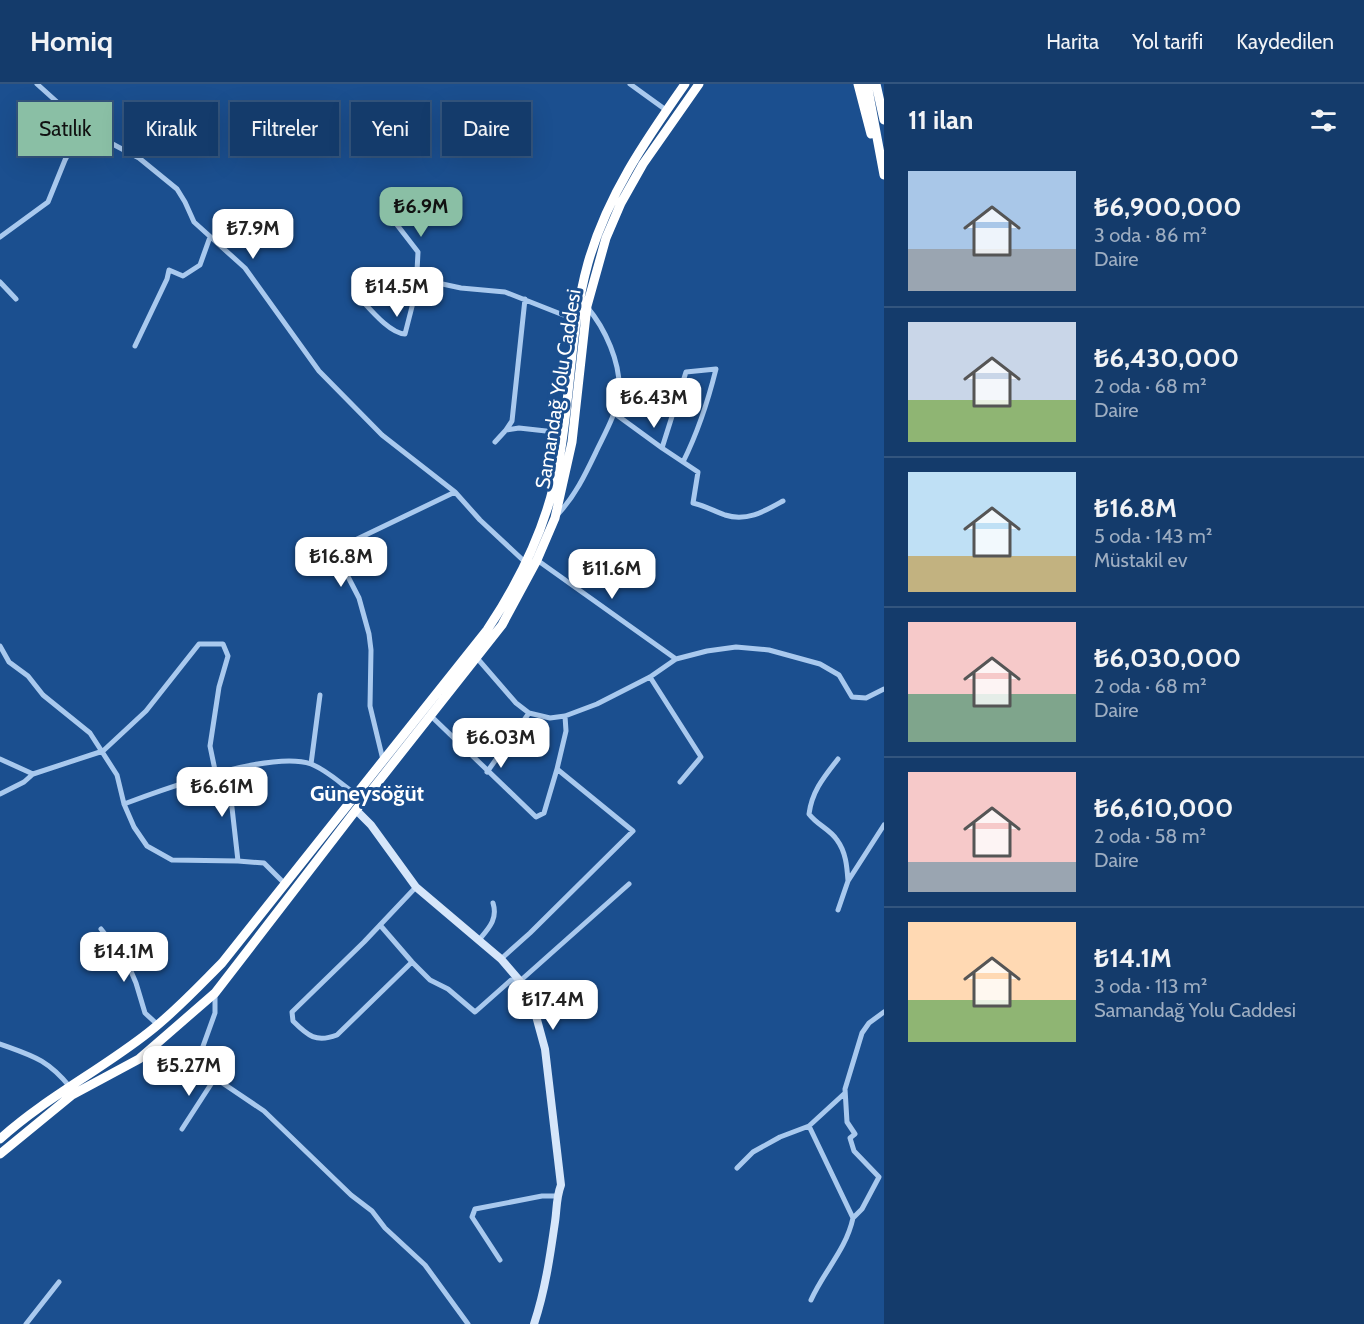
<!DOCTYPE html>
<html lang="tr">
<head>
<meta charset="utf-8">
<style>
  :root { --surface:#143b6b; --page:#1d4271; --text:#f1f3f6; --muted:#9dadc1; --line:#33557e; --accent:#8abfa5 }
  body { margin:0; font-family:Cabin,sans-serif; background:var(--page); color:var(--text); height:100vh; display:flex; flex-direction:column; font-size:22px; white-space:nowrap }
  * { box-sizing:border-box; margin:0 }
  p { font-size:20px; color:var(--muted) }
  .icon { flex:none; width:33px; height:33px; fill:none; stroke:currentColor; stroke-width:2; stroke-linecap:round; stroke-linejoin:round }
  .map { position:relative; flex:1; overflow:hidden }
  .panel { display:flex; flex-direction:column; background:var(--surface); width:480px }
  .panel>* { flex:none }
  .hud { position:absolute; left:18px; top:18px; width:570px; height:54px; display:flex; gap:12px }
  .price { position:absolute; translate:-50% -51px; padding:0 14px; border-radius:12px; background:#fff; color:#222; font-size:20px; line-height:39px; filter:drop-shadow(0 2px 3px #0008) }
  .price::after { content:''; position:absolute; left:50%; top:36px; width:18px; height:14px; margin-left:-9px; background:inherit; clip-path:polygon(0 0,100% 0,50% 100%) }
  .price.selected { background:var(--accent); color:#111 }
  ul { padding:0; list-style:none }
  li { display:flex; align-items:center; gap:18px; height:150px; padding:0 24px }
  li+li { border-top:2px solid var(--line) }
  li span { display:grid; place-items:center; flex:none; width:168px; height:120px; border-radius:0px; color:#555 }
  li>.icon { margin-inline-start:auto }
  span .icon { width:72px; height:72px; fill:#fffc; stroke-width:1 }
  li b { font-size:26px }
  h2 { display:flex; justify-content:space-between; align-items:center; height:72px; padding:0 24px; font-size:26px }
  .tag { padding:0 21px; border-radius:0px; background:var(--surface); box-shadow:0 6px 24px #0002,0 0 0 2px var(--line); font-size:21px; line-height:54px }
  .tag.selected { background:var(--accent); color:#111 }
  header { display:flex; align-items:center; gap:36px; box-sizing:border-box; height:84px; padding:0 30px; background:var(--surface); border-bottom:2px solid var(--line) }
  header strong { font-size:28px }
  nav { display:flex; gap:33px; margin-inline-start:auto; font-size:21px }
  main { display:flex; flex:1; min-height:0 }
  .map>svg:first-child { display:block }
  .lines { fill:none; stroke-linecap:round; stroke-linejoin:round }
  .street { stroke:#a9c9ee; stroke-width:5 }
  .secondary { stroke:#d6e6fa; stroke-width:8 }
  .highway { stroke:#fff; stroke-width:9 }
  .labels { text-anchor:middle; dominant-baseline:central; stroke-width:6; stroke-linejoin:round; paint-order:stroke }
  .street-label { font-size:20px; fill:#fff; stroke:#1b4f8f }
  .quarter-label { font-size:22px; font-weight:bold; fill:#fff; stroke:#1b4f8f }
</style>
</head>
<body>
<header>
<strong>Homiq</strong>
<nav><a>Harita</a><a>Yol tarifi</a><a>Kaydedilen</a></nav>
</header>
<main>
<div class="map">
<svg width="884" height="1240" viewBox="0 0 884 1240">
  <rect width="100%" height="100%" fill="#1b4f8f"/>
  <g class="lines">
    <!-- street -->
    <path class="street" d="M37,0L77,36L105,56L139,74L177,105L185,118L194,138L245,184L319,287L382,351L455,408L480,436L525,478
      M630,0L666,26
      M0,153L48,118L65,76L83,41
      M417,186L433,198L461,204L505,208L576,236
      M0,198L16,215
      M355,209C367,221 388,249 405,250L416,207L418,168L391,133
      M135,262L167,195L169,186L183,192L200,181L210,153
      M614,329L662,364L698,388L693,419C705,422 714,427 725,431C747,438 765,427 783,417
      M506,346L512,337L525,215
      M495,358L506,346L519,344L564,349
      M662,364L686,288L716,285C708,317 698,348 683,378
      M558,430C575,412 585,391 596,368C605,349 617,329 619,308C621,279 605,244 587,223
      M537,476L676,575
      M0,562L9,578L28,592L43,611L90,649L117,691L124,720L134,743L147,762L172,776L238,777L264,779L286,801
      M477,574L516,619L529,629L550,634L565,632L597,620L650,593L676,575L707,567L736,563L769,566L820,580L839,591L852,613L866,614L884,605
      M650,593L701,673L680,698
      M431,632L536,733L544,729L557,685
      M0,675L33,690
      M838,675C824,693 812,707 809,730C817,741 830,745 837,756C846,768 847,783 848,797
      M383,676L370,622L371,566L369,550L359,514L344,485L342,468L351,458L455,408
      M311,680L320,611
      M228,688L238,777
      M487,688L529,629
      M0,710L24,698L33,690L103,667L146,627L199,560H223L228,572L219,603L210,662L216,691
      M124,720C164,705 272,666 311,680C327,686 342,701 357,711
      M838,826L848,797L884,741
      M380,841L412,878L430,896L448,905L475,928L511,896L520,897L629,800
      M101,845L127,878L136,899L145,929L158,941
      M479,856C489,844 498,835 493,819
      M501,875L530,849L633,747L557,685L566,647L565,632
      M412,878L337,951C316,959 308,952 293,937L292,928L364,858L416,803
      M215,909V929L202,965L215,994L264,1027L351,1111L372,1127L385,1144L425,1181L468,1240
      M0,960C33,972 47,975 70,1003
      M809,1042L853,1134C846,1166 824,1187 811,1216
      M182,1045L215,994
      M737,1084L753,1068L780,1053L809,1042L845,1009
      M853,1134L862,1125L879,1093L854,1067L850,1054L855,1050L847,1038L845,1005L862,949L869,939L884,928
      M500,1176L472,1133L475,1125L542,1112H556
      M26,1240L59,1198"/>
    <!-- secondary -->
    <path class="secondary" d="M356,726L371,741L416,803L501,875L520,897L536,932L545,965L561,1101C556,1114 557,1125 555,1138C550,1173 545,1207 534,1240"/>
    <!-- highway -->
    <path class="highway" d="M858,0L871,50
      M867,0L884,91
      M876,0L884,36
      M0,1055C45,1014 101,986 149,948C176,927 199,902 222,879L487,546C521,495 549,438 559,376C571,311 570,243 588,179C607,112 645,57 685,0
      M0,1070L72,1011L139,975L215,909L356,726L502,541L537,476L555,434L572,358L587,222L606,154L621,119L643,80L699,0"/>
  </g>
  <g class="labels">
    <!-- street labels -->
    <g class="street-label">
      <text transform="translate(558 305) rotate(-81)">Samandağ Yolu Caddesi</text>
    </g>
    <!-- quarter labels -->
    <g class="quarter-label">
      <text x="367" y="709">Güneysöğüt</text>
    </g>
  </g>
</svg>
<b class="price selected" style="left:421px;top:154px">₺6.9M</b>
<b class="price" style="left:253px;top:176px">₺7.9M</b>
<b class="price" style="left:397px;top:234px">₺14.5M</b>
<b class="price" style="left:654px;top:345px">₺6.43M</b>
<b class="price" style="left:341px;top:504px">₺16.8M</b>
<b class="price" style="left:612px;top:516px">₺11.6M</b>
<b class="price" style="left:501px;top:685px">₺6.03M</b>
<b class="price" style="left:222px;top:734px">₺6.61M</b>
<b class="price" style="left:124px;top:899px">₺14.1M</b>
<b class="price" style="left:553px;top:947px">₺17.4M</b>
<b class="price" style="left:189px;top:1013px">₺5.27M</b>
<div class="hud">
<a class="tag selected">Satılık</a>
<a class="tag">Kiralık</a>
<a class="tag">Filtreler</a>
<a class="tag">Yeni</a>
<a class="tag">Daire</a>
</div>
</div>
<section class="panel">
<h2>11 ilan<svg class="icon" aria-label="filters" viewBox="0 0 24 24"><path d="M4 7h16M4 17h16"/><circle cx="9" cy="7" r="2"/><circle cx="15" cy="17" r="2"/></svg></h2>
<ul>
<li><span style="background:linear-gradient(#a9c7e8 65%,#9aa5b1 0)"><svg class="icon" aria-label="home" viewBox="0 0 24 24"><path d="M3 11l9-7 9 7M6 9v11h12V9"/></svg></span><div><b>₺6,900,000</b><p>3 oda · 86 m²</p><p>Daire</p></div></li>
<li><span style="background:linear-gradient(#c9d6e8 65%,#8fb573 0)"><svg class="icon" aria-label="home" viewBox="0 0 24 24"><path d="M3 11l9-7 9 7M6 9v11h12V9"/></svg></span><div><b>₺6,430,000</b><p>2 oda · 68 m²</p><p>Daire</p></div></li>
<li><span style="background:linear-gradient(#bfe0f5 70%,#c2b280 0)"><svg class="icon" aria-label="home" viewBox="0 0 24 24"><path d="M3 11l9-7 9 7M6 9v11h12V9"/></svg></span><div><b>₺16.8M</b><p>5 oda · 143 m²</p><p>Müstakil ev</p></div></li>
<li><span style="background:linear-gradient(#f6c9c9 60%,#7fa58c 0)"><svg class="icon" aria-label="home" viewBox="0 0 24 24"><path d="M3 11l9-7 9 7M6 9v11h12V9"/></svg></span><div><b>₺6,030,000</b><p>2 oda · 68 m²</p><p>Daire</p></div></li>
<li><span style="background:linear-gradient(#f6c9c9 75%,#9aa5b1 0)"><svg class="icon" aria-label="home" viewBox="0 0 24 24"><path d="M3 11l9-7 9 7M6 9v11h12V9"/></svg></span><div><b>₺6,610,000</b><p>2 oda · 58 m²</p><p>Daire</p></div></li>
<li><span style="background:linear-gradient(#ffd9b3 65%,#8fb573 0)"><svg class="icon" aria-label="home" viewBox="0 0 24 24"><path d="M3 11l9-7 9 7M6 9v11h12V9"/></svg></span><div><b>₺14.1M</b><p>3 oda · 113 m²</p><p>Samandağ Yolu Caddesi</p></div></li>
</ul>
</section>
</main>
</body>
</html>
